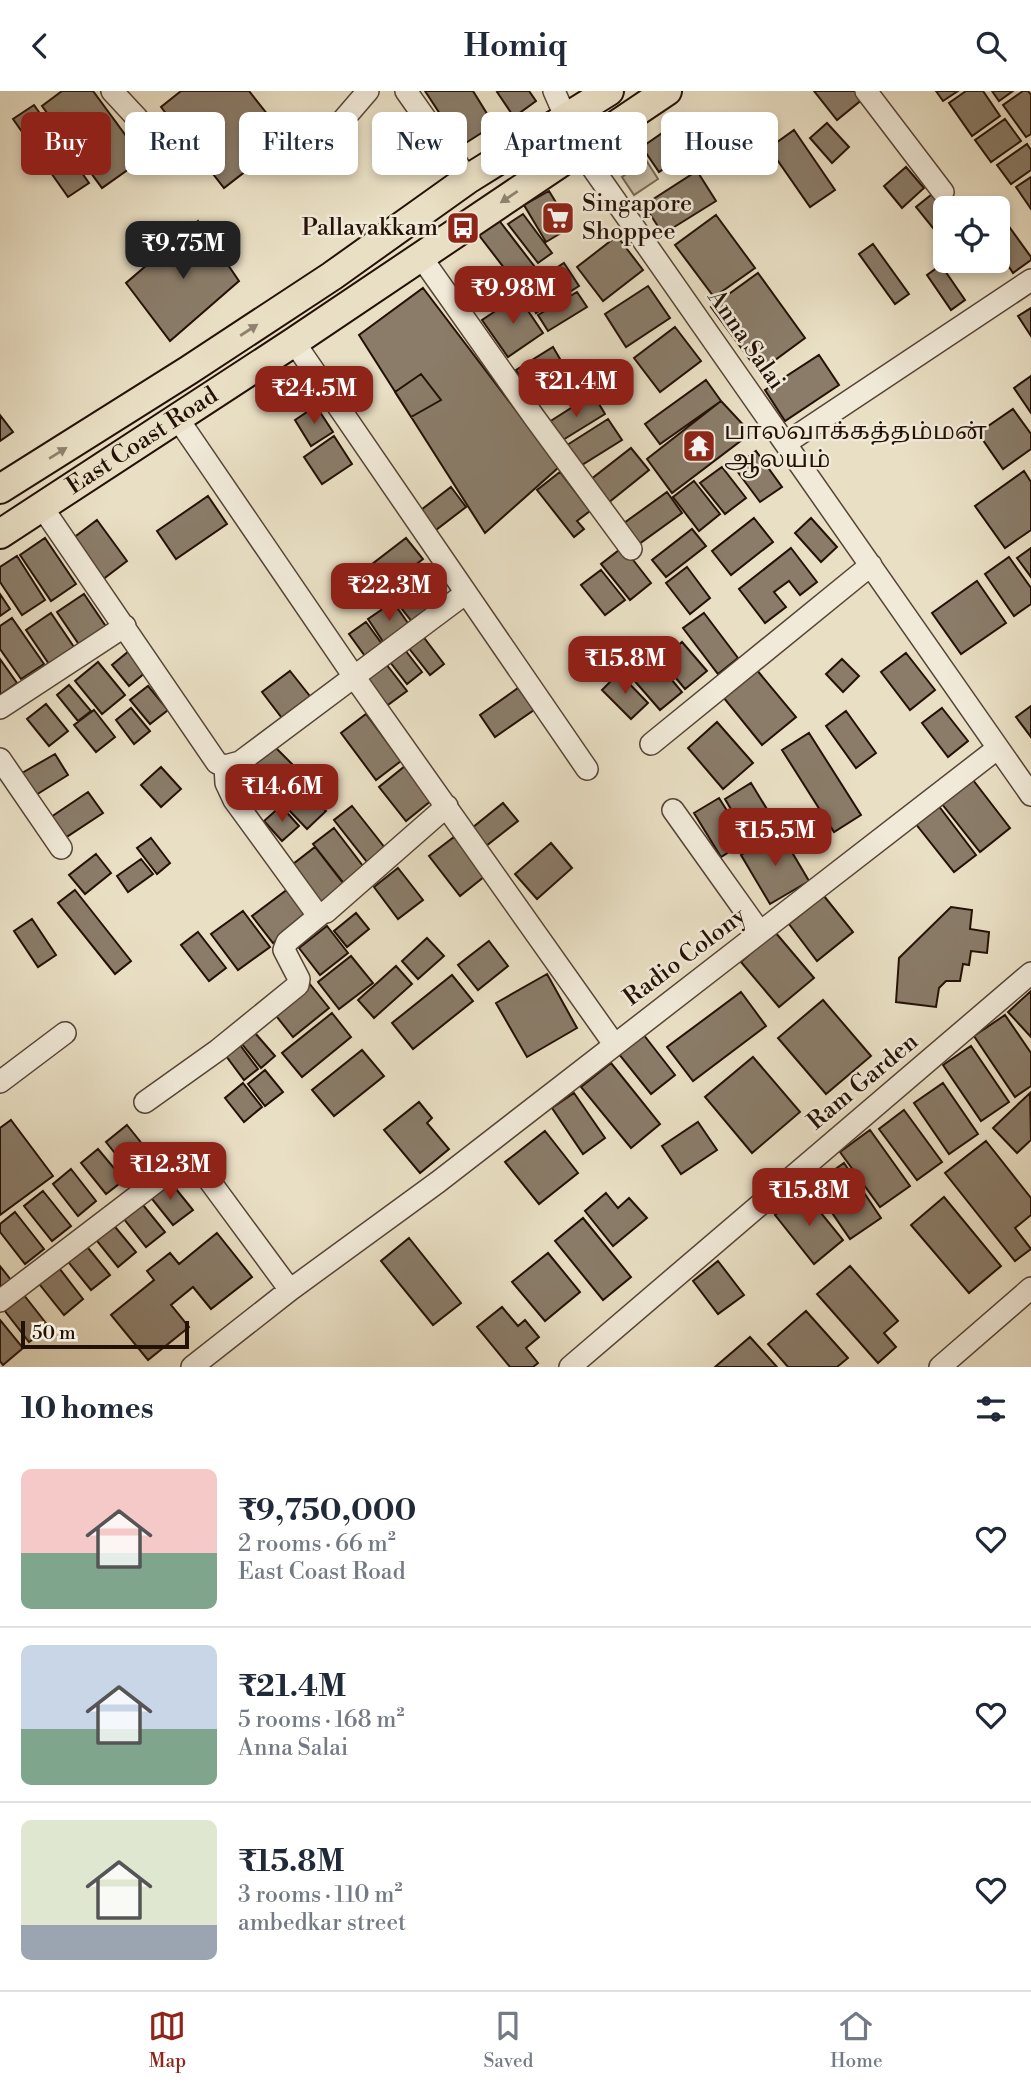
<!DOCTYPE html>
<html lang="en">
<head>
<meta charset="utf-8">
<style>
  :root { --surface:#fff; --page:#f2f2f3; --text:#1f2937; --muted:#747a83; --line:#e0e1e3; --accent:#8f2418 }
  body { margin:0; font-family:"Libre Bodoni","Noto Serif Tamil",serif; background:var(--page); color:var(--text); height:100vh; display:flex; flex-direction:column; font-size:26px; white-space:nowrap }
  * { box-sizing:border-box; margin:0 }
  p { font-size:23px; color:var(--muted) }
  .icon { flex:none; width:38px; height:38px; fill:none; stroke:currentColor; stroke-width:2; stroke-linecap:round; stroke-linejoin:round }
  .map { position:relative; height:1276px; overflow:hidden }
  .side { display:flex; flex-direction:column; background:var(--surface); flex:1 }
  .side>* { flex:none }
  .top-card { position:absolute; left:21px; top:21px; width:990px; height:63px; display:flex; gap:14px }
  .fabs { position:absolute; left:933px; top:105px; display:grid; gap:14px }
  .fabs a { display:grid; place-items:center; width:77px; height:77px; border-radius:10px; background:var(--surface); box-shadow:0 4px 10px #0003; font-size:35px }
  .scale { position:absolute; left:21px; bottom:18px; width:168px; box-sizing:border-box; padding-left:7px; border:4px solid #241106; border-top:0; font-size:19px; line-height:24px; white-space:nowrap; color:#241106; -webkit-text-stroke:5px #f1ead9; paint-order:stroke }
  .price { position:absolute; translate:-50% -60px; padding:0 16px; border-radius:14px; background:var(--accent); color:#fff; font-size:23px; line-height:46px; filter:drop-shadow(0 2px 4px #0008) }
  .price::after { content:''; position:absolute; left:50%; top:42px; width:21px; height:16px; margin-left:-10px; background:inherit; clip-path:polygon(0 0,100% 0,50% 100%) }
  .price.selected { background:#222; color:#fff }
  ul { padding:0; list-style:none }
  li { display:flex; align-items:center; gap:21px; height:175px; padding:0 21px }
  li+li { border-top:2px solid var(--line) }
  li span { display:grid; place-items:center; flex:none; width:196px; height:140px; border-radius:10px; color:#555 }
  li>.icon { margin-inline-start:auto }
  span .icon { width:84px; height:84px; fill:#fffc; stroke-width:1 }
  li b { font-size:30px }
  h2 { display:flex; justify-content:space-between; align-items:center; height:84px; padding:0 21px; font-size:30px }
  .chip { padding:0 24px; border-radius:10px; background:var(--surface); box-shadow:0 4px 10px #0003; font-size:24px; line-height:63px }
  .chip.selected { background:var(--accent); color:#fff }
  header { display:flex; justify-content:space-between; align-items:center; height:91px; padding:0 21px; background:var(--surface); font-size:32px; font-weight:600 }
  .tabs { display:flex; justify-content:space-around; align-items:center; height:98px; border-top:2px solid var(--line); background:var(--surface); font-size:19px; color:var(--muted) }
  .tabs a { display:grid; justify-items:center; gap:4px }
  .tabs .selected { color:var(--accent) }
  .map>svg:first-child { display:block }
  .green { fill:#c8bca4; stroke:#766655; stroke-width:2 }
  .building { fill:#8a7c69; stroke:#241106; stroke-width:2 }
  .lines { fill:none; stroke-linecap:round; stroke-linejoin:round }
  .minor-casing { stroke:#554436; stroke-width:24 }
  .major-casing { stroke:#241106; stroke-width:32 }
  .minor { stroke:#f1ead9; stroke-width:21 }
  .major { stroke:#e9dfc4; stroke-width:28 }
  .oneway { fill:#90826e }
  .labels { text-anchor:middle; dominant-baseline:central; stroke-width:5; stroke-linejoin:round; paint-order:stroke }
  .poi-label { font-size:24px; fill:#241106; stroke:#f1ead9; text-anchor:start }
  .street-label { font-size:24px; fill:#241106; stroke:#f1ead9 }
</style>
</head>
<body>
<header><svg class="icon" aria-label="back" viewBox="0 0 24 24"><path d="M15 5l-7 7 7 7"/></svg>Homiq<svg class="icon" aria-label="search" viewBox="0 0 24 24"><circle cx="10" cy="10" r="6"/><path d="M15 15l6 6"/></svg></header>
<div class="map">
<svg width="1031" height="1276" viewBox="0 0 1031 1276">
  <rect width="100%" height="100%" fill="#e9dfc4"/>
  <filter id="stains"><feTurbulence type="fractalNoise" baseFrequency=".00286" numOctaves="4"/><feColorMatrix values="0 0 0 0 .2 0 0 0 0 .09 0 0 0 0 .02 0 0 0 .5 -.17"/></filter>
  <radialGradient id="worn" r=".72"><stop offset=".6" stop-color="#630" stop-opacity="0"/><stop offset="1" stop-color="#630" stop-opacity=".3"/></radialGradient>
  <!-- green -->
  <path class="green" d="M646,69L658,88L634,104L622,86Z"/>
  <!-- building -->
  <path class="building" d="M62,0H93L143,68L102,97L42,15Z
    M181,0H249L287,48L224,97L161,16Z
    M425,0H473L494,34L461,55Z
    M499,0H529L536,10L514,26L497,1Z
    M814,0H858L864,7L837,29Z
    M936,0H958L943,10Z
    M966,0H983L1000,25L972,45L949,12Z
    M992,0H1013L999,10Z
    M1023,0H1028L1031,4V43L1026,46L1003,14Z
    M34,14L89,92L68,106L13,28Z
    M1005,28L1021,50L991,71L975,49Z
    M827,32L849,56L832,72L810,47Z
    M668,38L685,63L659,81L642,56Z
    M794,39L835,99L810,116L769,57Z
    M1027,53L1031,59V79L1011,93L997,74Z
    M906,76L924,97L902,117L884,95Z
    M697,80L716,110L663,143L644,114Z
    M1031,86V118L1016,96Z
    M549,100L571,136L546,151L524,114Z
    M936,100L950,117H945V152L916,116Z
    M523,123L552,162L538,172L508,133Z
    M1000,123L1031,166V169L1013,182L998,159V125Z
    M716,124L755,177L714,206L675,154Z
    M498,128L538,180L518,195L478,143Z
    M198,130L239,190L170,250L126,192Z
    M617,145L643,179L603,210L577,176Z
    M873,153L909,203L895,213L859,163Z
    M564,172L579,195L536,222L522,199Z
    M941,174L965,209L951,219L927,184Z
    M758,182L805,247L759,281L711,216Z
    M648,195L670,227L626,256L605,223Z
    M423,197L559,376L485,442L359,244Z
    M577,201L587,216L548,240L538,224Z
    M518,205L543,242L508,266L482,229Z
    M1031,217V245L1018,225Z
    M675,236L701,270L660,301L634,267Z
    M553,256L567,280L530,302L516,279Z
    M819,264L839,294L785,330L765,299Z
    M421,283L441,309L411,326L395,301Z
    M1031,285V322L1014,297Z
    M706,289L721,310L660,353L645,333Z
    M593,303L605,323L558,352L546,333Z
    M721,310L751,342L672,402L647,368Z
    M316,315L333,341L311,355L295,329Z
    M1013,318L1031,343V358L1003,378L978,342Z
    M0,324L13,341L0,350Z
    M608,328L622,349L577,377L564,356Z
    M334,345L352,373L322,393L304,366Z
    M631,357L649,379L608,412L590,389Z
    M756,360L782,396L760,411L734,376Z
    M722,376L746,407L725,423L700,392Z
    M1024,380L1031,391V439L1005,457L975,415Z
    M560,381L590,420L577,430L584,438L574,446L537,399Z
    M694,390L720,423L699,440L673,406Z
    M451,396L466,416L432,442L417,422Z
    M667,401L682,422L639,453L624,432Z
    M208,405L227,433L176,468L157,440Z
    M754,427L773,451L731,484L712,460Z
    M811,427L837,456L821,471L795,442Z
    M97,429L127,470L98,492L68,451Z
    M692,438L706,455L666,486L652,469Z
    M45,447L76,493L51,510L20,464Z
    M406,447L423,468L384,498L367,477Z
    M623,456L651,492L630,509L601,473Z
    M791,457L817,491L800,504L789,490L774,501L786,516L765,532L739,498Z
    M1031,457V486L1017,467Z
    M17,465L45,509L22,524L0,491V476Z
    M1009,466L1031,497V513L1014,525L985,483Z
    M687,476L710,507L690,523L666,492Z
    M426,477L448,505L413,532L391,504Z
    M601,479L625,509L605,524L581,494Z
    M977,490L1006,532L961,563L932,522Z
    M0,503L10,518L0,525Z
    M84,503L107,537L80,555L57,521Z
    M393,511L410,535L384,552L368,528Z
    M51,522L74,556L49,573L26,539Z
    M704,522L738,567L718,583L683,537Z
    M12,527L44,573L21,588L0,558V535Z
    M366,531L382,553L365,565L349,543Z
    M419,540L444,573L430,584L404,551Z
    M682,551L707,580L685,598L661,569Z
    M405,559L422,581L407,593L390,571Z
    M129,560L146,581L129,595L112,574Z
    M906,562L935,599L910,619L881,581Z
    M0,568L17,592L0,604Z
    M842,568L859,585L843,601L826,583Z
    M655,569L682,601L660,619L633,588Z
    M98,571L125,604L102,623L75,590Z
    M386,573L407,600L385,616L365,590Z
    M756,578L796,626L762,654L723,606Z
    M290,580L313,609L285,631L262,601Z
    M619,582L648,612L631,628L602,599Z
    M69,594L91,620L78,630L57,604Z
    M148,595L168,619L150,633L130,609Z
    M518,597L534,619L495,646L480,624Z
    M46,613L68,640L49,655L27,628Z
    M1031,615V646L1016,626Z
    M131,617L150,640L134,653L116,629Z
    M942,617L968,650L948,666L922,632Z
    M94,619L115,646L96,661L74,634Z
    M846,620L876,662L856,677L826,635Z
    M366,623L401,670L376,689L341,642Z
    M717,631L753,672L723,698L688,657Z
    M809,642L861,724L834,741L782,659Z
    M274,655L294,675L275,693L255,673Z
    M55,663L68,684L36,704L22,682Z
    M405,675L432,709L406,730L379,696Z
    M161,676L181,698L161,716L141,694Z
    M973,689L1010,737L980,761L942,713Z
    M751,692L776,733L749,749L725,708Z
    M305,698L326,720L307,738L286,716Z
    M88,701L103,722L65,747L51,726Z
    M719,707L746,750L721,766L694,722Z
    M503,712L518,730L486,755L472,737Z
    M938,714L976,764L954,781L915,732Z
    M281,715L299,735L282,750L264,730Z
    M352,715L389,762L371,776L334,729Z
    M334,737L366,779L346,795L313,753Z
    M780,741L809,790L770,813L741,764Z
    M454,746L485,785L460,805L429,765Z
    M151,747L170,772L157,783L137,757Z
    M551,752L572,777L537,808L515,783Z
    M315,756L346,796L319,816L288,777Z
    M96,763L111,782L85,803L69,784Z
    M141,768L153,783L128,801L117,785Z
    M398,777L423,809L398,828L374,796Z
    M288,798L308,825L273,852L252,825Z
    M75,799L131,870L115,883L58,812Z
    M824,805L853,841L817,870L789,833Z
    M951,816L972,819L970,838L989,841L987,862L971,860L969,874L963,873L960,890H946L939,897L936,916L896,911L899,867Z
    M243,820L270,856L238,879L211,843Z
    M356,822L369,838L347,856L334,840Z
    M32,828L56,864L38,876L14,840Z
    M327,835L348,862L320,884L299,857Z
    M198,841L226,877L209,890L181,854Z
    M775,841L814,887L779,916L741,871Z
    M427,847L444,865L418,888L402,870Z
    M489,850L508,875L478,899L458,874Z
    M351,865L373,892L339,918L318,891Z
    M396,875L412,893L374,927L358,909Z
    M547,883L577,937L527,966L496,912Z
    M452,884L473,910L413,958L392,932Z
    M309,892L329,917L293,946L273,921Z
    M1031,900V946L1008,921Z
    M741,901L766,935L693,990L667,956Z
    M823,909L871,965L826,1003L778,947Z
    M332,922L351,946L302,986L282,962Z
    M1005,924L1031,962V995L1015,1006L974,945Z
    M255,942L275,965L261,977L242,953Z
    M643,943L675,984L651,1003L618,962Z
    M240,954L258,978L244,989L226,965Z
    M971,955L1009,1011L981,1030L943,974Z
    M362,959L384,985L334,1025L312,999Z
    M753,966L800,1021L752,1062L705,1006Z
    M611,972L660,1033L631,1057L581,996Z
    M265,979L283,1001L265,1015L248,993Z
    M243,992L262,1016L244,1031L225,1007Z
    M943,992L978,1043L949,1063L914,1012Z
    M574,1002L605,1047L583,1063L552,1017Z
    M1030,1002L1031,1049L1017,1062L993,1037Z
    M419,1011L432,1027L427,1032L449,1058L420,1082L384,1039Z
    M904,1019L942,1071L917,1089L879,1038Z
    M11,1029L53,1085L0,1124V1037Z
    M698,1031L717,1059L681,1083L662,1055Z
    M127,1034L155,1069L134,1086L106,1051Z
    M870,1039L910,1095L880,1116L840,1061Z
    M545,1040L578,1082L539,1113L505,1071Z
    M986,1050L1031,1107V1124L1015,1137L1031,1158L1015,1170L945,1082Z
    M98,1058L124,1089L106,1103L81,1072Z
    M844,1072L881,1127L850,1148L813,1094Z
    M71,1078L96,1110L78,1125L53,1093Z
    M168,1088L193,1119L173,1134L148,1103Z
    M43,1100L71,1135L52,1150L24,1115Z
    M804,1101L843,1149L814,1173L775,1124Z
    M606,1102L618,1117L629,1107L647,1127L613,1155L585,1120Z
    M944,1106L1001,1175L969,1202L911,1134Z
    M139,1109L165,1141L146,1156L120,1123Z
    M15,1121L44,1158L25,1173L0,1141V1133Z
    M583,1127L631,1186L603,1209L555,1150Z
    M111,1131L136,1161L118,1176L93,1145Z
    M217,1142L252,1186L211,1218L193,1196L171,1214L189,1236L148,1269L111,1224L154,1189L147,1180L170,1162L179,1173Z
    M409,1147L461,1212L433,1234L381,1170Z
    M84,1152L110,1184L91,1199L65,1167Z
    M548,1162L580,1201L545,1230L512,1191Z
    M718,1170L744,1204L718,1223L693,1190Z
    M56,1173L83,1208L64,1224L36,1189Z
    M0,1175L11,1189L0,1198Z
    M850,1175L898,1230L884,1242L896,1256L878,1272L817,1203Z
    M20,1199L49,1236L29,1251L1,1215Z
    M502,1216L518,1235L525,1229L539,1246L526,1257L538,1272L533,1276H510L477,1236Z
    M806,1220L848,1267L837,1276H788L768,1253Z
    M0,1229L23,1257L3,1274L0,1270Z
    M750,1246L777,1276H715Z"/>
  <g class="lines">
    <defs>
      <path id="minor" d="M112,0L137,27
        M406,0L468,88
        M554,0L580,59L1031,704
        M866,0L943,101
        M306,72L368,0
        M421,166L534,326L631,458
        M294,251L587,678
        M178,328L355,587L614,953
        M786,352L1031,189
        M42,416L217,672L225,675L226,692L234,709L317,823L326,821L447,715
        M0,617L125,535
        M651,653L871,474
        M0,668L61,757
        M225,675L240,671L466,502
        M673,719L760,841
        M0,991L65,942
        M145,1011L218,959L298,894L299,888L284,859L287,851L321,823
        M192,1066L290,1199
        M0,1210L178,1074
        M192,1276L290,1199L438,1091L998,657
        M570,1276L1031,882
        M940,1276L1031,1197"/>
      <g id="major">
        <path d="M0,398L189,279L332,185L468,88L609,0"/>
        <path id="s1" d="M0,443L294,251L667,0"/>
      </g>
    </defs>
    <!-- minor casing -->
    <use href="#minor" class="minor-casing"/>
    <!-- major casing -->
    <use href="#major" class="major-casing"/>
    <!-- minor -->
    <use href="#minor" class="minor"/>
    <!-- major -->
    <use href="#major" class="major"/>
  </g>
  <!-- one-way arrows -->
  <defs><path id="oneway-solid" d="M-6-.8H1V-3.2L6.5 0L1 3.2V.8H-6Z" transform="scale(1.75)"/></defs>
  <g class="oneway">
    <use href="#oneway-solid" transform="translate(509 106) rotate(146)"/>
    <use href="#oneway-solid" transform="translate(249 239) rotate(-33)"/>
    <use href="#oneway-solid" transform="translate(58 362) rotate(-32)"/>
  </g>
  <!-- icons -->
  <defs>
    <symbol id="supermarket-square" viewBox="-11 -11 22 22"><rect x="-9" y="-9" width="18" height="18" rx="4" fill="#8f2418" stroke="#f1ead9"/><path d="M-6-5.5h2.5l.6 2H6L4.5 2H-2.5L-4.4-4H-6ZM-1.5 3.2a1.3 1.3 0 1 0 .1 0ZM3 3.2a1.3 1.3 0 1 0 .1 0Z" fill="#fff"/></symbol>
    <symbol id="bus-square" viewBox="-11 -11 22 22"><rect x="-9" y="-9" width="18" height="18" rx="4" fill="#8f2418" stroke="#f1ead9"/><path d="M-5-6H5V4H4V6H2V4H-2V6H-4V4H-5ZM-3.5-4V0h7V-4ZM-3.5 1.2v1.5H-2V1.2ZM2 1.2v1.5H3.5V1.2Z" fill="#fff"/></symbol>
    <symbol id="temple-square" viewBox="-11 -11 22 22"><rect x="-9" y="-9" width="18" height="18" rx="4" fill="#8f2418" stroke="#f1ead9"/><path d="M0-6L5-2H3V0L6.5 2.5H4V6H1.5V3h-3V6H-4V2.5H-6.5L-3 0V-2H-5Z" fill="#fff"/></symbol>
  </defs>
  <g fill-rule="evenodd">
    <use href="#supermarket-square" x="539" y="108" width="38" height="38"/>
    <use href="#bus-square" x="444" y="118" width="38" height="38"/>
    <use href="#temple-square" x="680" y="336" width="38" height="38"/>
  </g>
  <g class="labels">
    <!-- poi labels -->
    <g class="poi-label">
      <text x="582" y="113">Singapore<tspan x="582" dy="28">Shoppee</tspan></text>
      <text x="438" y="137" text-anchor="end">Pallavakkam</text>
      <text x="724" y="341">பாலவாக்கத்தம்மன்<tspan x="724" dy="28">ஆலயம்</tspan></text>
    </g>
    <!-- street labels -->
    <g class="street-label">
      <text transform="translate(746 249) rotate(55)">Anna Salai</text>
      <text stroke="none"><textPath href="#s1" startOffset="170">East Coast Road</textPath></text>
      <text transform="translate(685 866) rotate(-37)">Radio Colony</text>
      <text transform="translate(863 991) rotate(-40)">Ram Garden</text>
    </g>
  </g>
  <rect width="100%" height="100%" filter="url(#stains)"/>
  <rect width="100%" height="100%" fill="url(#worn)"/>
</svg>
<div class="fabs">
<a><svg class="icon" aria-label="locate" viewBox="0 0 24 24"><circle cx="12" cy="12" r="6"/><path d="M12 2v4M12 18v4M2 12h4M18 12h4"/></svg></a>
</div>
<div class="scale">50 m</div>
<b class="price selected" style="left:183px;top:190px">₹9.75M</b>
<b class="price" style="left:513px;top:235px">₹9.98M</b>
<b class="price" style="left:576px;top:328px">₹21.4M</b>
<b class="price" style="left:314px;top:335px">₹24.5M</b>
<b class="price" style="left:389px;top:532px">₹22.3M</b>
<b class="price" style="left:625px;top:605px">₹15.8M</b>
<b class="price" style="left:282px;top:733px">₹14.6M</b>
<b class="price" style="left:775px;top:777px">₹15.5M</b>
<b class="price" style="left:170px;top:1111px">₹12.3M</b>
<b class="price" style="left:809px;top:1137px">₹15.8M</b>
<div class="top-card">
<a class="chip selected">Buy</a>
<a class="chip">Rent</a>
<a class="chip">Filters</a>
<a class="chip">New</a>
<a class="chip">Apartment</a>
<a class="chip">House</a>
</div>
</div>
<section class="side">
<h2>10 homes<svg class="icon" aria-label="filters" viewBox="0 0 24 24"><path d="M4 7h16M4 17h16"/><circle cx="9" cy="7" r="2"/><circle cx="15" cy="17" r="2"/></svg></h2>
<ul>
<li><span style="background:linear-gradient(#f6c9c9 60%,#7fa58c 0)"><svg class="icon" aria-label="home" viewBox="0 0 24 24"><path d="M3 11l9-7 9 7M6 9v11h12V9"/></svg></span><div><b>₹9,750,000</b><p>2 rooms · 66 m²</p><p>East Coast Road</p></div><svg class="icon" aria-label="heart" viewBox="0 0 24 24"><path d="M12 20l-8-8c-3-5 5-10 8-4 3-6 11-1 8 4z"/></svg></li>
<li><span style="background:linear-gradient(#c9d6e8 60%,#7fa58c 0)"><svg class="icon" aria-label="home" viewBox="0 0 24 24"><path d="M3 11l9-7 9 7M6 9v11h12V9"/></svg></span><div><b>₹21.4M</b><p>5 rooms · 168 m²</p><p>Anna Salai</p></div><svg class="icon" aria-label="heart" viewBox="0 0 24 24"><path d="M12 20l-8-8c-3-5 5-10 8-4 3-6 11-1 8 4z"/></svg></li>
<li><span style="background:linear-gradient(#dfe7d0 75%,#9aa5b1 0)"><svg class="icon" aria-label="home" viewBox="0 0 24 24"><path d="M3 11l9-7 9 7M6 9v11h12V9"/></svg></span><div><b>₹15.8M</b><p>3 rooms · 110 m²</p><p>ambedkar street</p></div><svg class="icon" aria-label="heart" viewBox="0 0 24 24"><path d="M12 20l-8-8c-3-5 5-10 8-4 3-6 11-1 8 4z"/></svg></li>
</ul>
</section>
<nav class="tabs">
<a class="selected"><svg class="icon" aria-label="map" viewBox="0 0 24 24"><path d="M3 6l6-2 6 2 6-2v14l-6 2-6-2-6 2zM9 4v14M15 6v14"/></svg>Map</a>
<a><svg class="icon" aria-label="saved" viewBox="0 0 24 24"><path d="M7 4h10v16l-5-4-5 4z"/></svg>Saved</a>
<a><svg class="icon" aria-label="home" viewBox="0 0 24 24"><path d="M3 11l9-7 9 7M6 9v11h12V9"/></svg>Home</a>
</nav>
</body>
</html>
